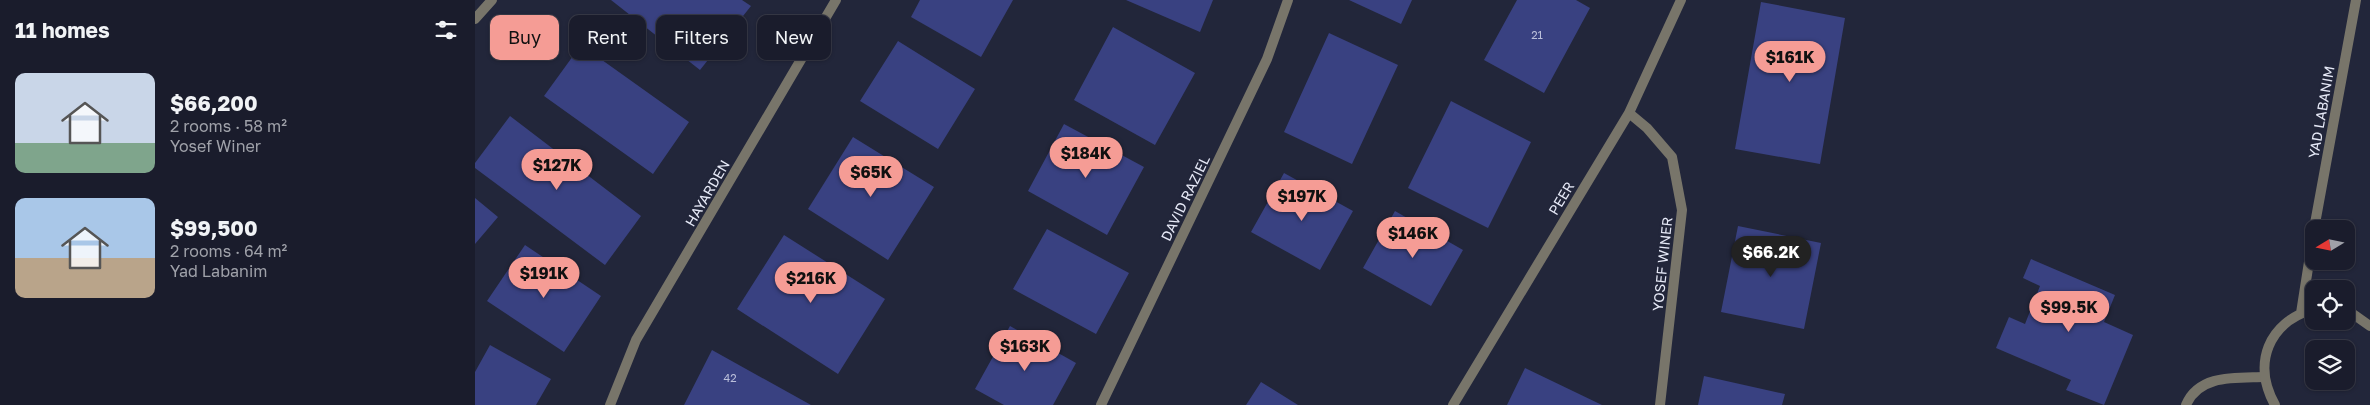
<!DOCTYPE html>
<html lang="en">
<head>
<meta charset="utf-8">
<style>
  :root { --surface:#1a1c2c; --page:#272938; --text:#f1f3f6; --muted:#9fa1a9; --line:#383a48; --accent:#f59c95 }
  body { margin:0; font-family:"Golos Text",sans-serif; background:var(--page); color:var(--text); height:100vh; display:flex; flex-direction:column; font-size:19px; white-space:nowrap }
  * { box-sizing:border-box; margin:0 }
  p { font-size:16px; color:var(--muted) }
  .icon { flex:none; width:28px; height:28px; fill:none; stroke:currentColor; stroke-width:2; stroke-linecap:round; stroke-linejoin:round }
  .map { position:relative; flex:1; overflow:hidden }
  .details { display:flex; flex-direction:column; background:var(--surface); width:475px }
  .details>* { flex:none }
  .hud { position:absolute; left:15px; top:15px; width:475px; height:45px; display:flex; gap:10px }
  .needle { width:32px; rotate:260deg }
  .buttons { position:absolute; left:1830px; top:220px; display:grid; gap:10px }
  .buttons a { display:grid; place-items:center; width:50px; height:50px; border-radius:10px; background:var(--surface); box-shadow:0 1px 4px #0004,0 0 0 1px var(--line); font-size:25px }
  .price { position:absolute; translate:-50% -42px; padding:0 11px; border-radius:18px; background:var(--accent); color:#111; font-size:16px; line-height:32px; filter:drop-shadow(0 1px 2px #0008) }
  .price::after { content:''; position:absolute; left:50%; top:30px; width:15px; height:11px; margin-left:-8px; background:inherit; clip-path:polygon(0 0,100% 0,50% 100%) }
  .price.on { background:#222; color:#fff }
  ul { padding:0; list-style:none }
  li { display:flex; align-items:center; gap:15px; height:125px; padding:0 15px }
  li span { display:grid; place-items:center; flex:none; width:140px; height:100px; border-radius:10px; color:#555 }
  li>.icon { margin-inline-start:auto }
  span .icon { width:60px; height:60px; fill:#fffc; stroke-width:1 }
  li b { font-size:21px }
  h2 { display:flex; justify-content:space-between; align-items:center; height:60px; padding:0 15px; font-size:21px }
  .tag { padding:0 18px; border-radius:10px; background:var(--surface); box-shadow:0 1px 4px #0004,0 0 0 1px var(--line); font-size:18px; line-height:45px }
  .tag.on { background:var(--accent); color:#111 }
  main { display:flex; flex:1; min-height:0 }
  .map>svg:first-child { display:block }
  .building { fill:#394181 }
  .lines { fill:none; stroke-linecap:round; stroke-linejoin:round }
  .minor { stroke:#78756a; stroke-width:10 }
  .tertiary { stroke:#78756a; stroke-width:10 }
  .labels { text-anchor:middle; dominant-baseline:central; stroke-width:4.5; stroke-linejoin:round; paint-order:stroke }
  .number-label { font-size:11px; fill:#bbbfda }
  .street-label { font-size:14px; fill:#e6e9f7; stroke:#22263a }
</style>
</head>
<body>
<main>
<section class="details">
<h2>11 homes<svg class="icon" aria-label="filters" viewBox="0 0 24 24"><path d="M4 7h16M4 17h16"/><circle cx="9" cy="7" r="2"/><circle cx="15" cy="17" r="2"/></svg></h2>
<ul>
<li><span style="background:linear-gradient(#c9d6e8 70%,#7fa58c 0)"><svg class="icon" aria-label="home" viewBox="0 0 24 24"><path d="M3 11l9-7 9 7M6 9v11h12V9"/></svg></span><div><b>$66,200</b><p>2 rooms · 58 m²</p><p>Yosef Winer</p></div></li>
<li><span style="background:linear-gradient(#a9c7e8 60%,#b9a48a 0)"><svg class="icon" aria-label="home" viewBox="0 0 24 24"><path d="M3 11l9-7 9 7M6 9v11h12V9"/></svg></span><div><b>$99,500</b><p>2 rooms · 64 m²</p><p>Yad Labanim</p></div></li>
</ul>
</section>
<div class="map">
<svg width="1895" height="405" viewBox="0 0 1895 405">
  <rect width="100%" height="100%" fill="#22263a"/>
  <!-- building -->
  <path class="building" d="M136,0H267L276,6L225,70Z
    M445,0H538L506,57L436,17Z
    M651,0H738L725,32Z
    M874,0H937L926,24Z
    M1042,0H1101L1115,8L1069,93L1009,60Z
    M1286,2L1370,18L1345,164L1260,149Z
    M638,27L720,73L680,145L599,100Z
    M854,33L923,65L877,164L809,132Z
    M423,41L500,89L463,149L385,101Z
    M106,45L214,122L178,174L69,96Z
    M976,101L1056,142L1013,228L933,188Z
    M35,116L166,216L130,265L0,168V163Z
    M589,124L669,167L632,235L553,191Z
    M378,137L459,187L413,260L333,209Z
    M809,173L878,211L845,270L776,232Z
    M0,198L23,217L0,244Z
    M920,211L988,250L956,306L888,268Z
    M1263,226L1346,243L1329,329L1246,312Z
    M572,229L654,273L621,334L538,289Z
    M309,235L410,299L363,374L262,309Z
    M50,245L126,296L89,352L12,301Z
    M1556,259L1640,295L1629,322L1658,335L1629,405L1591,390L1596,380L1521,348L1534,317L1550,324L1565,286L1548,278Z
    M535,326L601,363L578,405H529L500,389Z
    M15,345L76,379L61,405H0V372Z
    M237,350L336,405H209Z
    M1050,368L1127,405H1032Z
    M1229,376L1310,394L1307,405H1223Z
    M786,382L823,405H771Z"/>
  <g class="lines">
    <!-- minor -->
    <path class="minor" d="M1154,113L1172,128L1197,157L1207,210L1185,405
      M135,405L161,340L361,0
      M626,405L792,59L813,0
      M978,405L1154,113L1206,0
      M1711,405C1724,374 1761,378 1789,377"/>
    <!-- tertiary -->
    <path class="tertiary" d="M0,19L17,0
      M1839,229L1881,0
      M1871,312L1878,314L1895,326
      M1826,313L1839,230
      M1800,405C1777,364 1793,322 1839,309"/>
  </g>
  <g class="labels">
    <!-- number labels -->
    <g class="number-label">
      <text x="1062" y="34">21</text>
      <text x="255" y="377">42</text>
    </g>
    <!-- street labels -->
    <g class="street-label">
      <text transform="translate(1846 112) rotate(-80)">YAD LABANIM</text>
      <text transform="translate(232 193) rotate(-60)">HAYARDEN</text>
      <text transform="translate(710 198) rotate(-64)">DAVID RAZIEL</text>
      <text transform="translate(1086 198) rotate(-59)">PEER</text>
      <text transform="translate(1187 264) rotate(-84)">YOSEF WINER</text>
    </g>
  </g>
</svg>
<div class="buttons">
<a><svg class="needle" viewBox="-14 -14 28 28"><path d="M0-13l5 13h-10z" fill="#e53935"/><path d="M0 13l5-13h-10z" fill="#9fa1a9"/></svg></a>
<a><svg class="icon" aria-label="locate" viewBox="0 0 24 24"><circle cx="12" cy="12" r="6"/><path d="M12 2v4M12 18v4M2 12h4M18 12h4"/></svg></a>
<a><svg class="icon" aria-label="layers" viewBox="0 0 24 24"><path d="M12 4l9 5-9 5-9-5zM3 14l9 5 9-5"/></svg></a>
</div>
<b class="price" style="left:1315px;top:83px">$161K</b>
<b class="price" style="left:611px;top:179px">$184K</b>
<b class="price" style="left:82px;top:191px">$127K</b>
<b class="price" style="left:396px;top:198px">$65K</b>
<b class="price" style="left:827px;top:222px">$197K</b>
<b class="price" style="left:938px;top:259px">$146K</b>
<b class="price on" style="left:1296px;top:278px">$66.2K</b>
<b class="price" style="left:69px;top:299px">$191K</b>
<b class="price" style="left:336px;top:304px">$216K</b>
<b class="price" style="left:1594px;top:333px">$99.5K</b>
<b class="price" style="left:550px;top:372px">$163K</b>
<div class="hud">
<a class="tag on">Buy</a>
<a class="tag">Rent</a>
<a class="tag">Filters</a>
<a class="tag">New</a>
</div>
</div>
</main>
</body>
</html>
